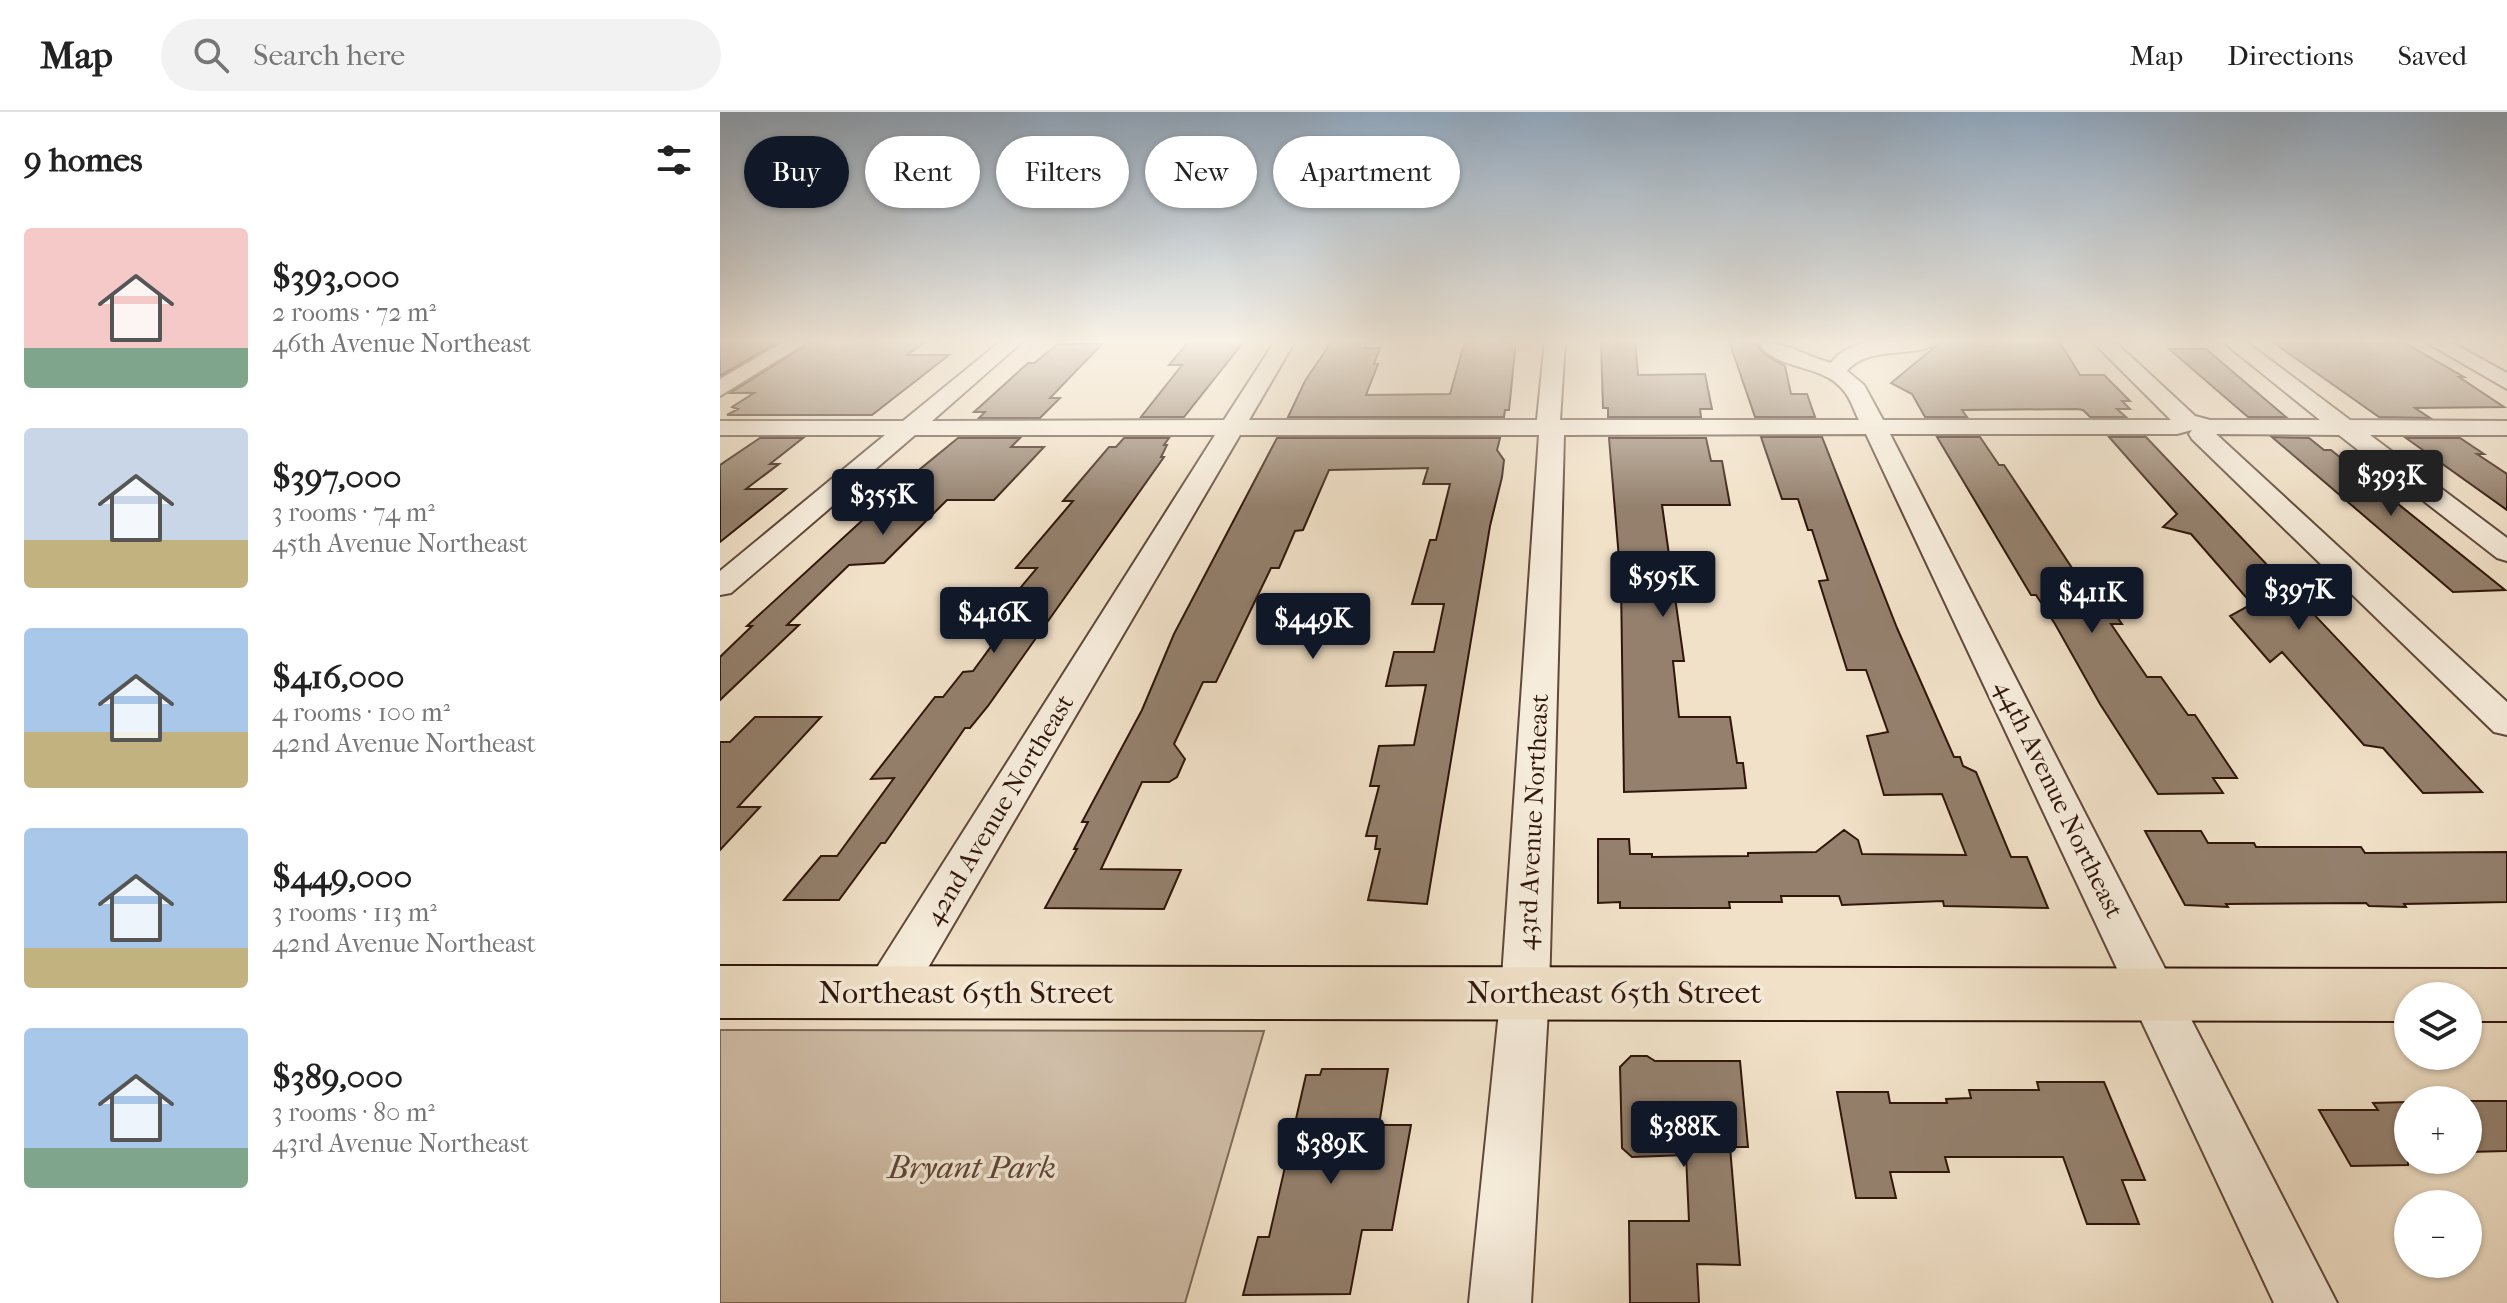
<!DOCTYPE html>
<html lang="en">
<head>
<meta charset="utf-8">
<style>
  :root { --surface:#fff; --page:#f2f2f2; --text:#222; --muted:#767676; --line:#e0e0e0; --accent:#111827 }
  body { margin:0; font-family:"IM FELL French Canon",serif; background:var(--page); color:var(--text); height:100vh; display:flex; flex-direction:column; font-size:30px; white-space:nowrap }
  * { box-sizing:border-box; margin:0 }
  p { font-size:26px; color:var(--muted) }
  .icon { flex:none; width:44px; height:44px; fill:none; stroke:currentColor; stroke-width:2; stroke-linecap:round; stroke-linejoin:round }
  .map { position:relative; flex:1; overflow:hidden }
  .panel { display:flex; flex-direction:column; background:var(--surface); width:720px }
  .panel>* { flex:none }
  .guide { position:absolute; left:24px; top:24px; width:760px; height:72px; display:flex; gap:16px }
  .buttons { position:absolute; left:1674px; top:870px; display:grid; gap:16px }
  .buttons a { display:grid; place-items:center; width:88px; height:88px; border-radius:50%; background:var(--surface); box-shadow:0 2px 6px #0004; font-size:40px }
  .price { position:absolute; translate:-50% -68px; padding:0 18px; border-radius:8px; background:var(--accent); color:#fff; font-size:26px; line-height:52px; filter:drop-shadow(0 2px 4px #0008) }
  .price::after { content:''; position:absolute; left:50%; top:48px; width:24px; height:18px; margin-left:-12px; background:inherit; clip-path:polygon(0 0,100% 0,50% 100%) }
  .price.current { background:#222; color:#fff }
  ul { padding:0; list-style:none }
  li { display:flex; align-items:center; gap:24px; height:200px; padding:0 24px }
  li span { display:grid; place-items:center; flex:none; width:224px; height:160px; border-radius:8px; color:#555 }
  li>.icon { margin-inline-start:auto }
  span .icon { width:96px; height:96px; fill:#fffc; stroke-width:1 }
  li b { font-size:34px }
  h2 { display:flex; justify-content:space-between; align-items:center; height:96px; padding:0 24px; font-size:34px }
  .pill { padding:0 28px; border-radius:36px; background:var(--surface); box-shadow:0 2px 6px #0004; font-size:28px; line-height:72px }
  .pill.current { background:var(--accent); color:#fff }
  header { display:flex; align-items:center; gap:48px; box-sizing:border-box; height:112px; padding:0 40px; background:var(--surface); border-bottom:2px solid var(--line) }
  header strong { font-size:38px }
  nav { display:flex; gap:44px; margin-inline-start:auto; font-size:28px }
  .search { width:560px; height:72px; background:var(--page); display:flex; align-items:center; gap:20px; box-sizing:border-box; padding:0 28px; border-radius:44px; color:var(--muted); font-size:30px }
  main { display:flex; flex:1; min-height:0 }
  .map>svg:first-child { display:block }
  .green { fill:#d0bea8; stroke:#806a5a; stroke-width:2 }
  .building { fill:#94806d; stroke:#30160b; stroke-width:2 }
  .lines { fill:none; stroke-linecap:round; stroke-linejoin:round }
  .minor-casing { stroke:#60493a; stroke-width:4 }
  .major-casing { stroke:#30160b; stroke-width:4 }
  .minor { fill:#f6ecdb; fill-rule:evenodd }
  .major { fill:#f1e1c8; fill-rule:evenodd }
  .labels { text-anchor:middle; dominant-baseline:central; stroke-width:7; stroke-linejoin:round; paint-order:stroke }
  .street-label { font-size:26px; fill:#30160b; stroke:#f6ecdb }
  .near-street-label { font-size:32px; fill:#30160b; stroke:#f6ecdb }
  .near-park-label { font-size:32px; font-style:italic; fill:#60483a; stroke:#f6ecdb }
</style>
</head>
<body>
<header>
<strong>Map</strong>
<div class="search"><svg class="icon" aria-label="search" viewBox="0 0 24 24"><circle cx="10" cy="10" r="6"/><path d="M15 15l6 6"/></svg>Search here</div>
<nav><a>Map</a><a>Directions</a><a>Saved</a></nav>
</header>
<main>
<section class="panel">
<h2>9 homes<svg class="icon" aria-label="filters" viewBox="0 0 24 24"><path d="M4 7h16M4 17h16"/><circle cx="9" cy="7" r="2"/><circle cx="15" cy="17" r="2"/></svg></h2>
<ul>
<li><span style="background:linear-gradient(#f6c9c9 75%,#7fa58c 0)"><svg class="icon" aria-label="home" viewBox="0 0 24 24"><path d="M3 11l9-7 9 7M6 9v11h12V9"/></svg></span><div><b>$393,000</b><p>2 rooms · 72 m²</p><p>46th Avenue Northeast</p></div></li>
<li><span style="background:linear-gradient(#c9d6e8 70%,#c2b280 0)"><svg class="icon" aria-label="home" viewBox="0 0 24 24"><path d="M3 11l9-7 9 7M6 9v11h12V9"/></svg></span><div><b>$397,000</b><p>3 rooms · 74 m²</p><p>45th Avenue Northeast</p></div></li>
<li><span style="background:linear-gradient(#a9c7e8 65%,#c2b280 0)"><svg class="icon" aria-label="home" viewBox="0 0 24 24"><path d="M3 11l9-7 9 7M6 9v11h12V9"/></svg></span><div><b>$416,000</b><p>4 rooms · 100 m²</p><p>42nd Avenue Northeast</p></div></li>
<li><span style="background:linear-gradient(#a9c7e8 75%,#c2b280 0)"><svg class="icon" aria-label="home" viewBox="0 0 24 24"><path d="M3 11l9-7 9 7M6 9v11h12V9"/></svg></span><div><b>$449,000</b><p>3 rooms · 113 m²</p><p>42nd Avenue Northeast</p></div></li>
<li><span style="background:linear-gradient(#a9c7e8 75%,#7fa58c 0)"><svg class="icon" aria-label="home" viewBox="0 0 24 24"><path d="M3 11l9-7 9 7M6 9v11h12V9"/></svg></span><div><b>$389,000</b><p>3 rooms · 80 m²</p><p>43rd Avenue Northeast</p></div></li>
</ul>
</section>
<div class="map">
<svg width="1787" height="1191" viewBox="0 0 1787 1191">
  <rect width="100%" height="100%" fill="#f1e1c8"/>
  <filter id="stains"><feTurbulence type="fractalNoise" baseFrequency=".0025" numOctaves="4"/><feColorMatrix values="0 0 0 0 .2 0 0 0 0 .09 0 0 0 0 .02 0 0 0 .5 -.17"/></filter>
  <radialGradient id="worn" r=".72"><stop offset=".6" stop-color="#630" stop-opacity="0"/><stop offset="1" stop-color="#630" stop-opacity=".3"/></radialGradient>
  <!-- green -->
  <path class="green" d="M0,918L544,919L465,1191H0Z"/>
  <!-- building -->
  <path class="building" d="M0,229H60L0,264Z
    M92,229H207L187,243H229L152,303H7L18,297L12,295L34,281H10Z
    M469,229H521L519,232H522L464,305H421L462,253H449Z
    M612,229H648L645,236H660L654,252H658L646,283L730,282L745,229H796L789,298H785L784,305H568L585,269Z
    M881,229H915L918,263L985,262L992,297H980L981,305H888V296H883Z
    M1009,229H1034L1044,242L1065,254L1071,282H1087L1095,305H1035Z
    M1222,229H1339L1360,263H1384L1410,289H1402L1410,297H1397L1406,305H1370L1363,298L1356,297L1242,298L1247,305H1205L1192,282L1171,271Z
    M1554,231H1685L1744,265H1739L1784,295L1695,296L1710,306L1659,305Z
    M338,232H382L330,286H340L320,306H259L265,300H254L308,251H314Z
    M1449,237H1486L1566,305H1528Z
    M1041,325H1102L1177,516L1234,645H1240L1243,654L1256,660L1291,745H1307L1328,796L1224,794L1223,789L1122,793L1119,784H1061L1062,790H1009L1010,796H900V790L878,791V727H909L910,742H932V745L1028,744V741L1096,740L1124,718L1138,728L1142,742L1246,743L1222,682L1164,683L1147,624L1168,620L1146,558H1127L1099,469L1108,468L1092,418H1088L1078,387H1062Z
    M1217,325H1260L1279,353H1284L1358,465H1363L1370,476H1376L1402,512H1391L1427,565H1441L1468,603H1475L1517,666H1493L1503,681L1438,682L1380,592L1335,512L1316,483H1311Z
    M1389,325H1426L1762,680L1703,681L1663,636L1644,633L1562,540L1550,550L1510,504L1532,492L1471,422L1443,415L1457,402Z
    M1552,325L1589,326L1604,338H1611L1785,478L1733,480Z
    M40,326H83L50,352H59L26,377H66L0,430V353Z
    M238,326H300L291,335H324L274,388H227L164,451L129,453L67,513H79L0,588V545L32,514H27L183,371Z
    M404,326H449L444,333H447L441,345H444L268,594L250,616H245L165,731H161L119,788H64L101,744H117L174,666L151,667L215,585H223L243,560L253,559L300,495H295L301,487H291L317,456H296L353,389H343L389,335H396Z
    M557,326H780L777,338L784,348L782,365L770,414L707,792L648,788L660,737H655L657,724H646L659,674H650L659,634L694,633L706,573L666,574L674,540H714L724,492H692L710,428H716L730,372H703L708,356L609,358L583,418L575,419L559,456H551L496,570H483L454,632L465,647L457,665L449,670H422L381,757L461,758L444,797L325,796L357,737H354L368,710H362L422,598L454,522Z
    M889,326H986L991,349H1002L1010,393H942L964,549H953L959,605H1010L1017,651H1023L1026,676L904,680L901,471Z
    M1686,326H1740L1764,342H1757L1787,362V398Z
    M35,605H101L18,695H40L0,738V630H10Z
    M1425,719H1481L1488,731H1534L1536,735H1641L1645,741L1787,740V790L1684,792L1686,795L1649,794L1646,791L1506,792L1508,795L1465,793Z
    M911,944H927L935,949H1020L1028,1035H1010L1020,1153L977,1152L979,1191H910L909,1109H969L966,1043L912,1045L902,1036L900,955Z
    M602,957H668L659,1013H691L672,1118H642L630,1182L523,1183L538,1125H549L586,963H600Z
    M1317,970H1384L1425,1068H1402L1419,1112H1367L1343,1045H1225L1229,1060H1170L1176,1086H1136L1117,980H1168L1170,991H1227L1226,987L1251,986L1249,978H1319Z
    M1748,989H1787V1039L1748,1040Z
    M1688,990V1053L1631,1054L1599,998H1658L1653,991Z"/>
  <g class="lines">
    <defs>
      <path id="minor" d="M65,229H89L0,284V267Z
        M281,229H303L212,309L504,308L555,229H575L529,308H817L825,229H845L840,308H1139C1134,299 1131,287 1124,279C1102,250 1057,261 1037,229C1062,229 1085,244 1111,251C1133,221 1184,229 1217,229C1203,248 1149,231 1127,259L1144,273L1163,308H1451L1372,229H1394L1475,304L1490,308H1600L1502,229H1525L1630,308L1787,309V323H1650L1787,426V449L1777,446L1619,323L1496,322L1787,590V623L1774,620L1472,327L1469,322L1472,318L1457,322H1170L1617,1191H1554L1146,322L844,323L829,880L811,1191H749L781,880L819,323H520L185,895L168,901L151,895L144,880L151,865L495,323H195L11,481L0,483V459L165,323H0V309H183Z
        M1704,229H1729L1787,261V277Z"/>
      <path id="major" d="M0,854L1787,857V909H1748V884H1688V909L0,906Z"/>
    </defs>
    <!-- minor casing -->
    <use href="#minor" class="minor-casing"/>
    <!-- major casing -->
    <use href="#major" class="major-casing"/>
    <!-- minor -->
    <use href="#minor" class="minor"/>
    <!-- major -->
    <use href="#major" class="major"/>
  </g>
  <!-- sky -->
  <linearGradient id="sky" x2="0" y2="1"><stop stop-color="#91aac2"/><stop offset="0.58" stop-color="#f9f2e6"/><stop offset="1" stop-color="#f9f2e6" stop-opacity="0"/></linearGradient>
  <rect width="1787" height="395" fill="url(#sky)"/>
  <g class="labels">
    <!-- street labels -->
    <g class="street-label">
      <text transform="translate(1339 687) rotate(64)">44th Avenue Northeast</text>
      <text transform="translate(279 698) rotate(-59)">42nd Avenue Northeast</text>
      <text transform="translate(813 710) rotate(-87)">43rd Avenue Northeast</text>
    </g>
    <!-- near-street labels -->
    <g class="near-street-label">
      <text x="246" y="880">Northeast 65th Street</text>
      <text x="894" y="880">Northeast 65th Street</text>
    </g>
    <!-- near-park labels -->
    <g class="near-park-label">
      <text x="252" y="1055">Bryant Park</text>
    </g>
  </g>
  <rect width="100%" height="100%" filter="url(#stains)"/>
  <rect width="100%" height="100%" fill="url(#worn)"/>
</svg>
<div class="buttons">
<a><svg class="icon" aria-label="layers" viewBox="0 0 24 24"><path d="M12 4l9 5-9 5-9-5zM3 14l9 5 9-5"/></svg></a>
<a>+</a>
<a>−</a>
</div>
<b class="price current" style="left:1671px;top:406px">$393K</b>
<b class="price" style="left:163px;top:425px">$355K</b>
<b class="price" style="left:943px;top:507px">$595K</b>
<b class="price" style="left:1579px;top:520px">$397K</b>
<b class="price" style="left:1372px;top:523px">$411K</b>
<b class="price" style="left:274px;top:543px">$416K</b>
<b class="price" style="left:593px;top:549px">$449K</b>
<b class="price" style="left:964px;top:1057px">$388K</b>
<b class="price" style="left:611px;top:1074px">$389K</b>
<div class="guide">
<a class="pill current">Buy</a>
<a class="pill">Rent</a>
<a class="pill">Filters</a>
<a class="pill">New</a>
<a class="pill">Apartment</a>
</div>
</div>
</main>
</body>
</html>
